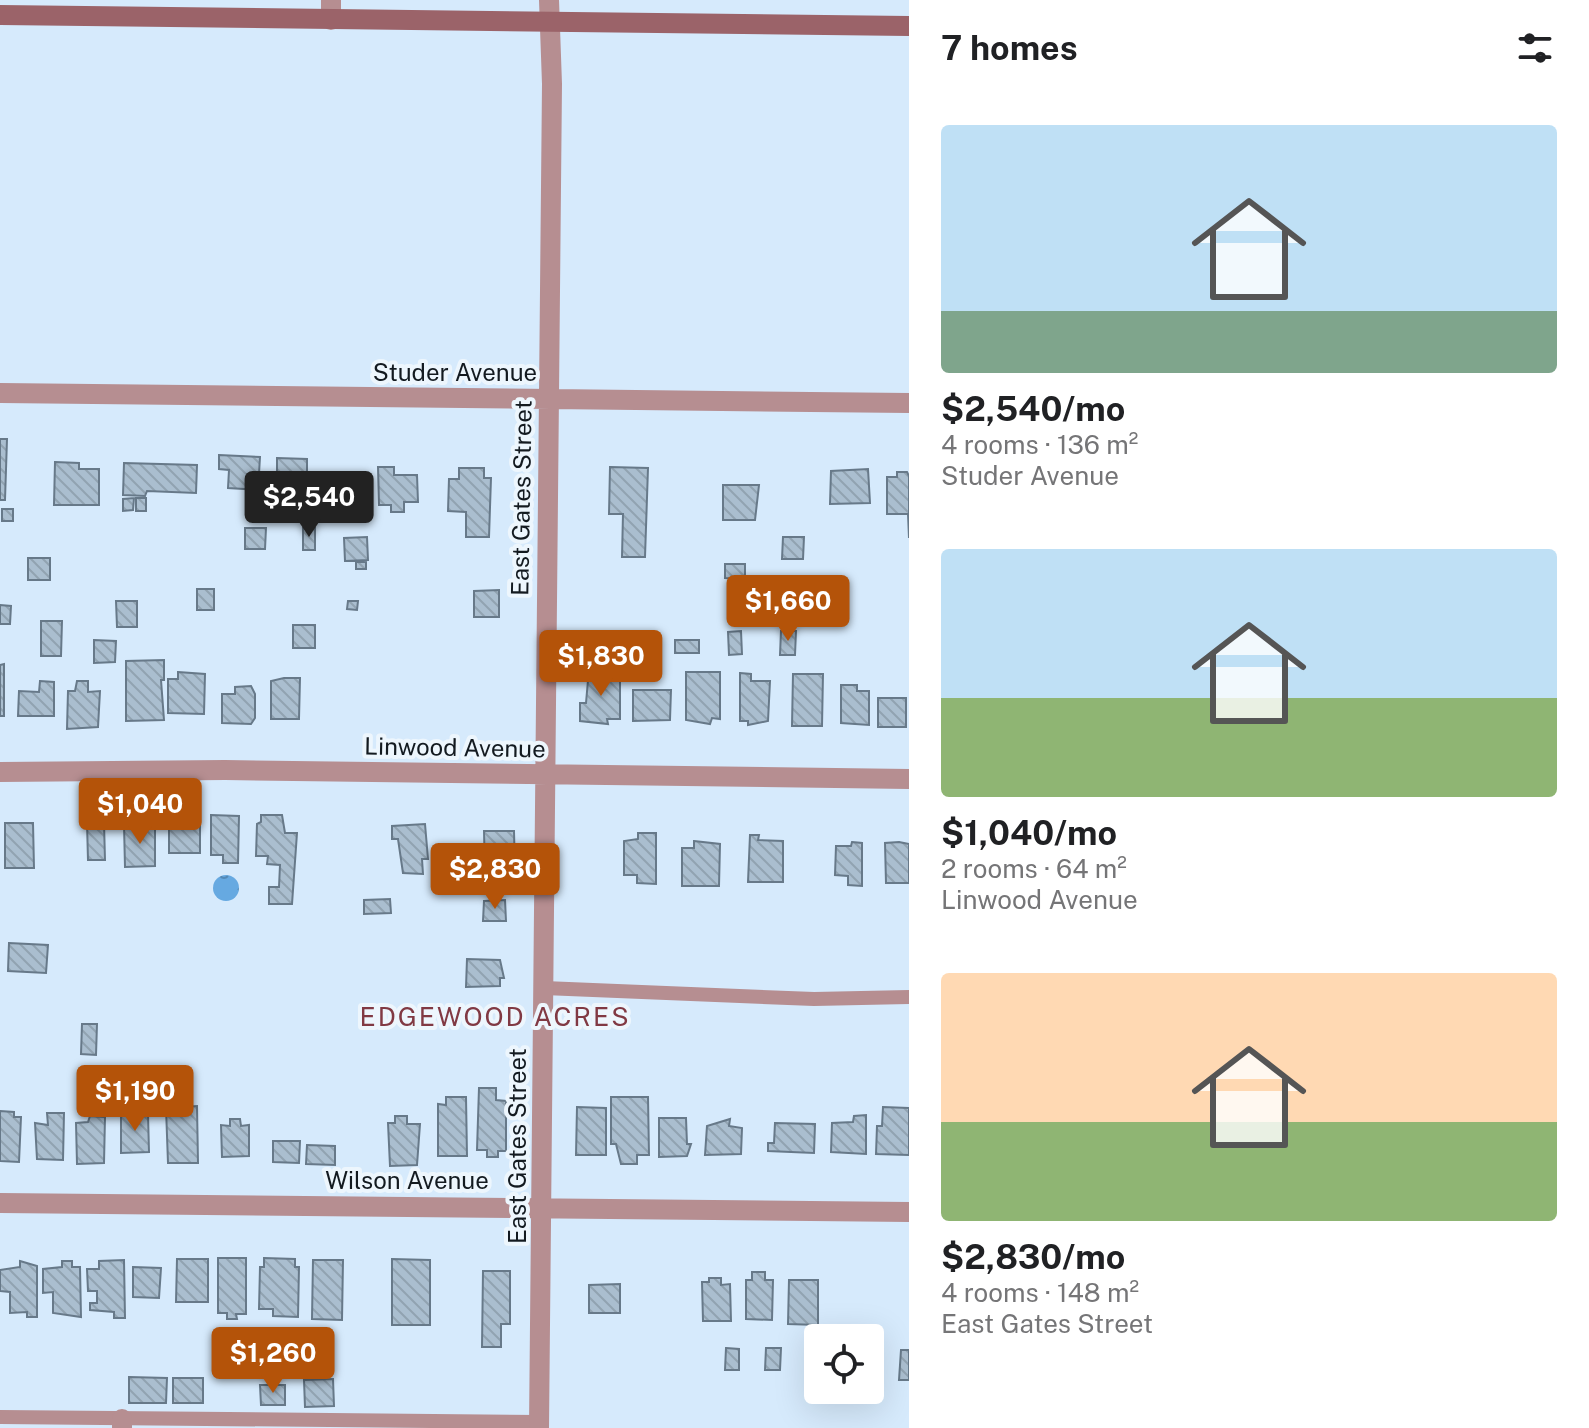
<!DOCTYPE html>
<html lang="en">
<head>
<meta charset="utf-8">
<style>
  :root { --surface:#fff; --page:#f6f6f6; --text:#202124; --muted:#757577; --accent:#b45309 }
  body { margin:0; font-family:"Public Sans",sans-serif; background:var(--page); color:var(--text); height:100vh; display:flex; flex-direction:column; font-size:30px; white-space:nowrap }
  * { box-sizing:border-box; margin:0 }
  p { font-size:26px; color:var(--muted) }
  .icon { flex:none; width:44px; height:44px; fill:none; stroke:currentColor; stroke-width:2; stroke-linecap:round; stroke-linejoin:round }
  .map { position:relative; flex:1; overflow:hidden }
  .details { display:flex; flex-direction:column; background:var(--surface); width:680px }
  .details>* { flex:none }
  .tools { position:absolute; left:804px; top:1324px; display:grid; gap:16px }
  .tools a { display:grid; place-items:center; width:80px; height:80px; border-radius:8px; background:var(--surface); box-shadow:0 8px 32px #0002; font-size:40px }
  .price { position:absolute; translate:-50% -68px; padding:0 18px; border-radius:8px; background:var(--accent); color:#fff; font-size:26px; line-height:52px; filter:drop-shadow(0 2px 4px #0008) }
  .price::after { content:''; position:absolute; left:50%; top:48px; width:24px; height:18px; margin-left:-12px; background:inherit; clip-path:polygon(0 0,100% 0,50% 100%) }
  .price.selected { background:#222; color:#fff }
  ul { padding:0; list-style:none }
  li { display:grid; align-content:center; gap:16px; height:424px; padding:0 32px }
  li span { display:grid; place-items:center; height:248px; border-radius:8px; color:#555 }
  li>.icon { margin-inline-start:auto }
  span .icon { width:144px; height:144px; fill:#fffc; stroke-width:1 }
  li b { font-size:34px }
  h2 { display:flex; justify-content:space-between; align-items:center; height:96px; padding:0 32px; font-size:34px }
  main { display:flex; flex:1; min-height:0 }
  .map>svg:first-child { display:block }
  .water { fill:url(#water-ripples) }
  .building { fill:url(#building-back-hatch); stroke:#677989; stroke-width:2 }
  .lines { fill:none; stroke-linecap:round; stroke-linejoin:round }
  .service { stroke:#b68e91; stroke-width:14 }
  .minor { stroke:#b68e91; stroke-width:20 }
  .secondary { stroke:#9b6369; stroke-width:20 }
  .labels { text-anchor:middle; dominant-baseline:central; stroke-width:8; stroke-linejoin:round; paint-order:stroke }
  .street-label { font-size:24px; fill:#131a20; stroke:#edf6fd }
  .neighbourhood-label { font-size:26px; letter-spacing:2px; fill:#813943; stroke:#edf6fd }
</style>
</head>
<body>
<main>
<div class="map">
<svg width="909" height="1428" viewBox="0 0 909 1428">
  <defs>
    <pattern id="water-ripples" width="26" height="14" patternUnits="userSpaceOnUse" patternTransform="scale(2)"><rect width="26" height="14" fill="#66a9e1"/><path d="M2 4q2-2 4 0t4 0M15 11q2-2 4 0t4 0" fill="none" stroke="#5389b6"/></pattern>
    <pattern id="building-back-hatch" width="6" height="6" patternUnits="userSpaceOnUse" patternTransform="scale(2)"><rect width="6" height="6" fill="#aabecf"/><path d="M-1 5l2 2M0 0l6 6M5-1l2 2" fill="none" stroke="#91a3b1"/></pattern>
  </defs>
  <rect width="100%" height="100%" fill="#d6eafc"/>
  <!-- water -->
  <path class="water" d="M213 888a13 13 0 1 1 26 0a13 13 0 1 1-26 0Z"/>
  <!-- building -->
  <path class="building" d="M0,439H7L5,500H0Z
    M219,455L260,457L258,490L228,488L229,470L219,469Z
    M277,458L307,459V500H289L288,505L277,506Z
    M55,462L79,463V469H99V505H54Z
    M124,463L197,465L196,493L147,491L145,496L123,495Z
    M378,467H394V475H417L418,502H404V512H391V505H379Z
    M610,467L648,468L645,557H622L623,514H609Z
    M459,468H484V478H491L489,537H466V512L448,511L449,479H459Z
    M868,469L870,503L830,504L831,471Z
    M897,472H907L909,476V538L908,514H887V477H897Z
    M324,473L359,476L360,495L352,494V521H332V511L324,510Z
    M723,485H759L755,520H723Z
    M134,498L133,510L123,511V499Z
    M136,498H146V511H136Z
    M2,509H13V521H2Z
    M245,528H266L265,549H245Z
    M303,528H315V550H303Z
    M367,537L368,560L345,561L344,538Z
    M783,537H804L803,559H782Z
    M28,558H50V580H28Z
    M356,562H366V569H356Z
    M725,564H745V579L725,578Z
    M197,589H214V610H197Z
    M499,590V617H474V591Z
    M116,601H137V627H117Z
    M348,601H358L357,610L347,609Z
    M0,605L11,606L10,624H0Z
    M41,621H62L61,656H41Z
    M293,625H315V648H293Z
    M624,631H640L639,654H624Z
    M741,631L742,654L729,655L728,632Z
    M781,631H796L795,655H780Z
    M94,640L116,641L115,662L94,663Z
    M675,640H699V653H675Z
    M605,649H619L620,663L605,664Z
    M164,660V680H161L164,720L126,721V661Z
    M4,664V716H0V665Z
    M589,669H610V677L620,678V719H607L608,724L580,721V703H586Z
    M178,672L205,674L204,714L168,713V679H178Z
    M686,672H720V719L712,718L710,724L686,720Z
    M740,673L751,674V681H770L768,721L748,725V721H740Z
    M793,674H823L822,726H792Z
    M284,678H300L299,719H271V681Z
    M40,681L54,682V716H18L19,691L39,692Z
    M77,681H88V692L100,691L98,727L67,729L68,691H75Z
    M841,685H857V691H869V725L841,723Z
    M251,686L255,694V718L251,724L222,723V694H235V687Z
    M633,690H671L670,720L633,721Z
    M878,698H906V727H878Z
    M169,813H200V853H169Z
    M211,815L239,816L238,863H223V855H211Z
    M261,815H282L285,833H297L292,904H269V887H279L280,865L267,864L268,856H256L257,824L261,822Z
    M5,823H33L34,868H5Z
    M87,823H104L105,860H88Z
    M425,824L428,859H422L423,874L403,873L398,839H392V826Z
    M124,825H155V866L125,867Z
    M484,831H514L515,872H485Z
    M638,833H656V884L637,883V875H624V841L638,839Z
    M750,835H759L758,840L783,841V882H748Z
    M694,841L720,844L719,886H682V848H694Z
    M852,842L862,843V886L848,885V876L835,875L836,846H851Z
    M899,842L909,844V883H886L885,843Z
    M390,899L391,913L364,914V900Z
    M505,900L506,921H483L484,901Z
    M9,943L48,945L46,973L8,971Z
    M467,959L500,960L504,978H500V986L466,987Z
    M82,1024H97L96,1055L81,1054Z
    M479,1088H496V1100L506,1101V1151H498V1157H487V1150H477Z
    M446,1097H466L467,1156H438V1104L446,1105Z
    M611,1097H648L649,1155H637V1164H621L616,1144H611Z
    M197,1106L198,1163H168L166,1108Z
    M577,1107L606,1108V1155H576Z
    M883,1107L909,1108V1155L876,1154L877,1126H882Z
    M0,1111L14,1112V1117H21L19,1162L0,1161Z
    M47,1113H64L63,1160L37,1159L35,1123L48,1125Z
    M121,1114H148L149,1152L121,1153Z
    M866,1115V1154L831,1152L832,1123L853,1122L854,1116Z
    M90,1116L105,1117L104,1163L77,1164L76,1123L88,1122Z
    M395,1116H407V1124H420L417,1165L390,1166L388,1123H395Z
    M659,1118H686L687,1144H691L687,1156L659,1157Z
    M230,1119H240L241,1126L249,1125V1156L222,1157L221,1125L230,1126Z
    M730,1119L729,1126L742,1128L741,1154L705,1155L707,1126Z
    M775,1123L815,1124L814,1153L768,1151V1143H774Z
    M273,1141H300L299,1163L273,1162Z
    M307,1145L335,1146V1165L306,1164Z
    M218,1258H246V1314H236L237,1319H227V1313H218Z
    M264,1258L295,1259V1267H299L298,1317L273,1316V1309H259L260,1267H264Z
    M177,1259H208V1302H176Z
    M392,1259L430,1260V1325H392Z
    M124,1260L125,1318H114V1312L90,1310V1303H97V1291H88L87,1269H99V1261Z
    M313,1260H343L342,1320L312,1319Z
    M20,1261L37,1266V1317H27V1312L10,1313V1292L0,1291V1270L20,1267Z
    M62,1261H72V1267H80L81,1317L53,1313V1292L43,1293V1269L62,1267Z
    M133,1267L161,1268L159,1298L133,1297Z
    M483,1271H510V1324H501V1347H482Z
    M752,1272H765V1280H773L772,1320L746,1319V1280H752Z
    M709,1278H721V1285L730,1284L731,1321H703L702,1282H709Z
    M789,1280H818V1325L788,1324Z
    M620,1284V1313H589V1285Z
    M726,1348L739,1349V1370H725Z
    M766,1348H781L780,1370H765Z
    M901,1350H909V1380H899Z
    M129,1377L167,1378L166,1403H129Z
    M173,1378H203V1403H173Z
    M333,1379L334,1406L305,1407L304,1380Z
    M260,1385H285V1405H261Z"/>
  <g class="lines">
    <!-- service -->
    <path class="service" d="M544,988L814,999L909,997
      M0,1417L539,1422"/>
    <!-- minor -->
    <path class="minor" d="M331,20V0
      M0,393L909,403
      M0,772L225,770L909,779
      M0,1203L909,1212
      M122,1428V1419
      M539,1428L552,84L549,0"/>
    <!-- secondary -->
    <path class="secondary" d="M0,15L909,26"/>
  </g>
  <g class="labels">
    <!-- street labels -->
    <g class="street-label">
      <text x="455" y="372">Studer Avenue</text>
      <text transform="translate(521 498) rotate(-89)">East Gates Street</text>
      <text transform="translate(455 747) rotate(1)">Linwood Avenue</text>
      <text transform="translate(517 1146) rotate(-90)">East Gates Street</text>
      <text x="407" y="1180">Wilson Avenue</text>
    </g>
    <!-- neighbourhood labels -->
    <g class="neighbourhood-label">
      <text x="495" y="1016">EDGEWOOD ACRES</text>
    </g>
  </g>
</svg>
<div class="tools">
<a><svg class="icon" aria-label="locate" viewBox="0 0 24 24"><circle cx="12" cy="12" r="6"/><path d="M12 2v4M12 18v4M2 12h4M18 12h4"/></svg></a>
</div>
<b class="price selected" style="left:309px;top:539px">$2,540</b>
<b class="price" style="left:788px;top:643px">$1,660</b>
<b class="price" style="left:601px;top:698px">$1,830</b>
<b class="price" style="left:140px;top:846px">$1,040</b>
<b class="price" style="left:495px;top:911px">$2,830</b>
<b class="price" style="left:135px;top:1133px">$1,190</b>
<b class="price" style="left:273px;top:1395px">$1,260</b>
</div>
<section class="details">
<h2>7 homes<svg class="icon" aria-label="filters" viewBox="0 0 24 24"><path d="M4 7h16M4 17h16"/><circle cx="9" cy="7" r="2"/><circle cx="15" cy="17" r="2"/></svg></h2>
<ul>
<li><span style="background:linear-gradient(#bfe0f5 75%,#7fa58c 0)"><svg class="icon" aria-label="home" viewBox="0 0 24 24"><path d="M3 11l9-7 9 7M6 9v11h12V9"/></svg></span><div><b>$2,540/mo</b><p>4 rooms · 136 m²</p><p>Studer Avenue</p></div></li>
<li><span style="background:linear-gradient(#bfe0f5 60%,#8fb573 0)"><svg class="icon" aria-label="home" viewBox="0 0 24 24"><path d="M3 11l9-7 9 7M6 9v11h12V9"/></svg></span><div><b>$1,040/mo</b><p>2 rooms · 64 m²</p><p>Linwood Avenue</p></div></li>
<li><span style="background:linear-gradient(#ffd9b3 60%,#8fb573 0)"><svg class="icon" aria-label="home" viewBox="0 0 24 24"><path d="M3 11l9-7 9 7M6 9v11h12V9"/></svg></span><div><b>$2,830/mo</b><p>4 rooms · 148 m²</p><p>East Gates Street</p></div></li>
</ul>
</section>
</main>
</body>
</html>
